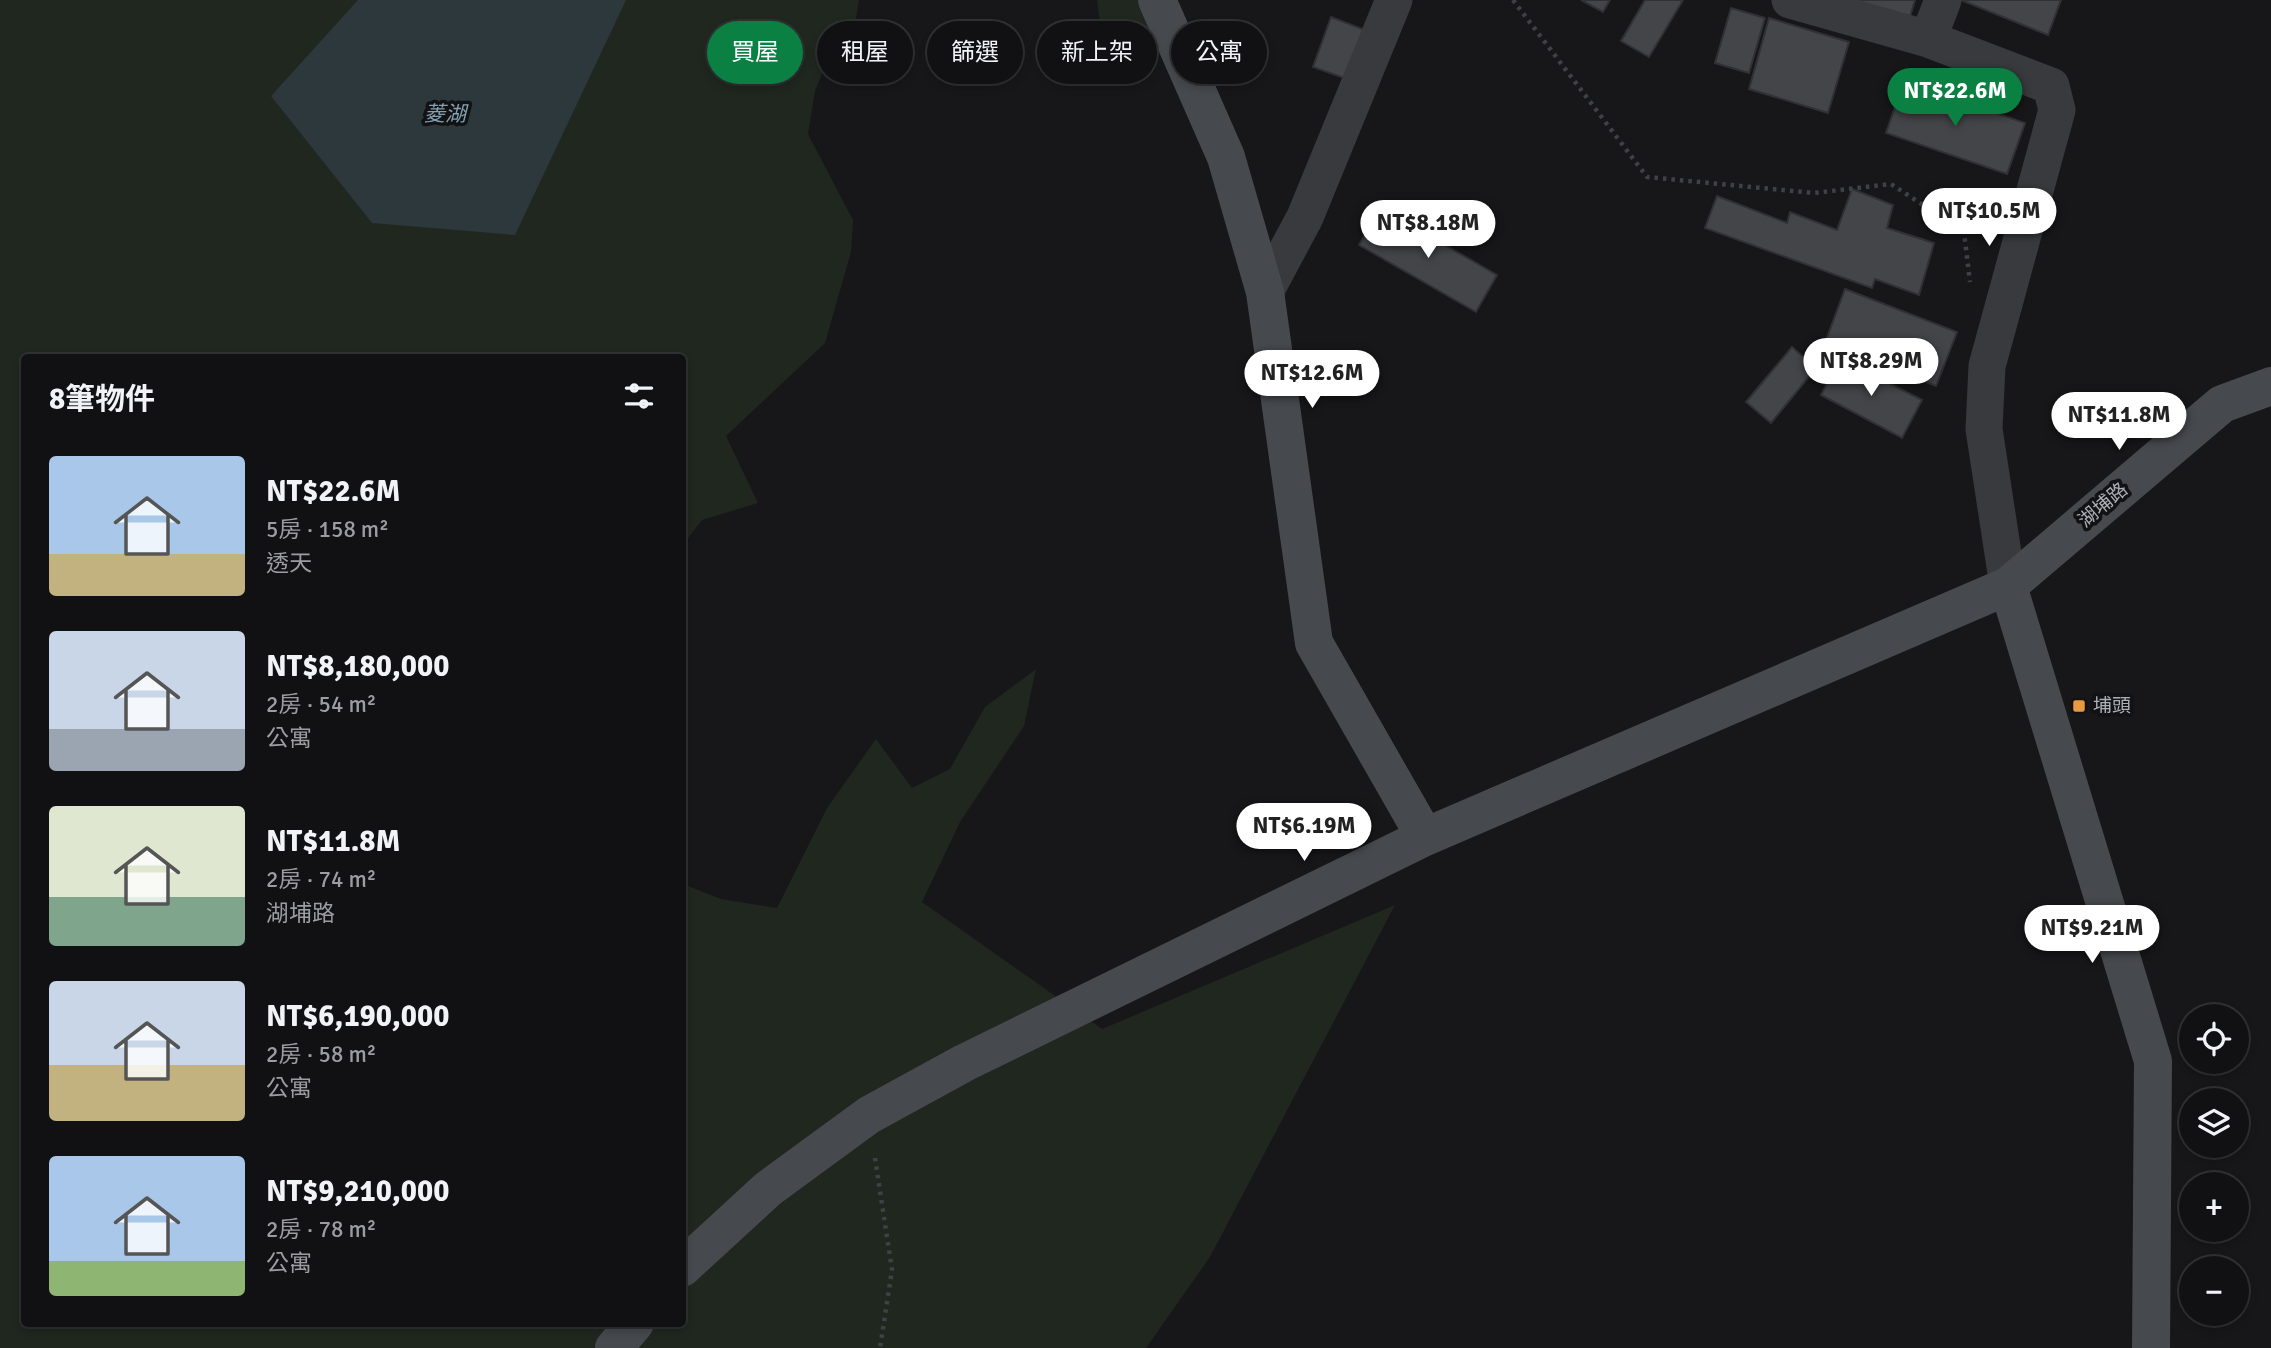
<!DOCTYPE html>
<html lang="zh-TW">
<head>
<meta charset="utf-8">
<style>
  :root { --surface:#111113; --page:#1a1a1c; --text:#f1f3f6; --muted:#9c9da0; --line:#303133; --accent:#0b8043 }
  body { margin:0; font-family:Signika,"Noto Sans TC",sans-serif; background:var(--page); color:var(--text); height:100vh; display:flex; flex-direction:column; font-size:26px; white-space:nowrap }
  * { box-sizing:border-box; margin:0 }
  p { font-size:23px; color:var(--muted) }
  .icon { flex:none; width:38px; height:38px; fill:none; stroke:currentColor; stroke-width:2; stroke-linecap:round; stroke-linejoin:round }
  .map { position:relative; flex:1; overflow:hidden }
  .side { position:absolute; left:21px; top:354px; width:665px; height:973px; display:flex; flex-direction:column; background:var(--surface); border-radius:7px; box-shadow:0 4px 10px #0003,0 0 0 2px var(--line) }
  .side>* { flex:none }
  .banner { position:absolute; left:707px; top:21px; width:665px; height:63px; display:flex; gap:14px }
  .fabs { position:absolute; left:2179px; top:1004px; display:grid; gap:14px }
  .fabs a { display:grid; place-items:center; width:70px; height:70px; border-radius:50%; background:var(--surface); box-shadow:0 4px 10px #0003,0 0 0 2px var(--line); font-size:35px }
  .price { position:absolute; translate:-50% -60px; padding:0 16px; border-radius:24px; background:#fff; color:#222; font-size:23px; line-height:46px; filter:drop-shadow(0 2px 4px #0008) }
  .price::after { content:''; position:absolute; left:50%; top:42px; width:21px; height:16px; margin-left:-10px; background:inherit; clip-path:polygon(0 0,100% 0,50% 100%) }
  .price.on { background:var(--accent); color:#fff }
  ul { padding:0; list-style:none }
  li { display:flex; align-items:center; gap:21px; height:175px; padding:0 28px }
  li span { display:grid; place-items:center; flex:none; width:196px; height:140px; border-radius:7px; color:#555 }
  li>.icon { margin-inline-start:auto }
  span .icon { width:84px; height:84px; fill:#fffc; stroke-width:1 }
  li b { font-size:30px }
  h2 { display:flex; justify-content:space-between; align-items:center; height:84px; padding:0 28px; font-size:30px }
  .chip { padding:0 24px; border-radius:32px; background:var(--surface); box-shadow:0 4px 10px #0003,0 0 0 2px var(--line); font-size:24px; line-height:63px }
  .chip.on { background:var(--accent); color:#fff }
  .map>svg:first-child { display:block }
  .green { fill:#1f271f }
  .water { fill:#2d383c }
  .building { fill:#444549; stroke:#313135; stroke-width:2 }
  .lines { fill:none; stroke-linecap:round; stroke-linejoin:round }
  .path { stroke:#3e4145; stroke-width:4.5; stroke-dasharray:3.5 5; stroke-linecap:butt }
  .street { stroke:#383a3e; stroke-width:37 }
  .secondary { stroke:#46494e; stroke-width:38 }
  .poi-dot { fill:#ea9a3e; stroke:#121214; stroke-width:2.5 }
  .labels { text-anchor:middle; dominant-baseline:central; stroke-width:7; stroke-linejoin:round; paint-order:stroke }
  .street-label { font-size:19px; fill:#aab0b8; stroke:#121214 }
  .poi-label { font-size:19px; fill:#aab0b8; stroke:#121214; text-anchor:start }
  .water-label { font-size:21px; font-style:italic; fill:#82a1b1; stroke:#121214 }
</style>
</head>
<body>
<div class="map">
<svg width="2271" height="1348" viewBox="0 0 2271 1348">
  <rect width="100%" height="100%" fill="#171719"/>
  <!-- green -->
  <path class="green" d="M0,0H859L856,18L833,47L815,91L808,134L853,220L851,252L825,343L726,436L758,503L702,520L683,545L682,357H24V1323H682L683,884L721,899L777,908L827,808L876,739L912,788L950,769L985,707L1036,669L1024,726L960,822L922,902L1102,1029L1395,905L1210,1257L1146,1348H0Z
    M1097,0H1143L1151,30L1145,43L1126,41L1100,23Z"/>
  <!-- water -->
  <path class="water" d="M358,0H626L515,235L372,223L271,96Z"/>
  <!-- building -->
  <path class="building" d="M1581,0H1610L1603,12Z
    M1645,0H1683L1649,57L1621,41Z
    M1853,0H1915L1909,20Z
    M1961,0H2061L2048,35Z
    M1731,8L1765,18L1749,73L1715,63Z
    M1331,17L1365,30L1347,79L1313,67Z
    M1769,18L1849,42L1828,113L1749,89Z
    M1904,81L2025,123L2007,174L1886,133Z
    M1852,189L1893,205L1887,228L1934,243L1919,295L1875,279L1872,288L1705,228L1717,196L1787,223L1790,212L1837,230Z
    M1381,208L1497,275L1476,312L1359,245Z
    M1845,289L1957,332L1936,386L1825,343Z
    M1792,347L1816,368L1771,423L1746,402Z
    M1840,358L1922,400L1902,438L1821,395Z"/>
  <g class="lines">
    <!-- path -->
    <path class="path" d="M1513,0L1647,177L1814,193L1891,184L1964,232L1970,282
      M875,1158L892,1270L880,1348"/>
    <!-- street -->
    <path class="street" d="M1790,0L1928,39
      M1943,0L1928,39L2051,86L2057,110L1987,366L1984,429L2008,586
      M1265,292L1305,217L1394,0"/>
    <!-- secondary -->
    <path class="secondary" d="M1157,0L1226,157L1265,292L1314,643L1425,837
      M2008,586L2153,1061L2151,1348
      M682,1268L768,1189L869,1115L964,1063L1425,837L2008,586L2222,404L2271,386
      M614,1348L635,1323"/>
  </g>
  <!-- markers -->
  <rect class="poi-dot" x="2072" y="699" width="14" height="14" rx="3.5"/>
  <g class="labels">
    <!-- street labels -->
    <g class="street-label">
      <text transform="translate(2103 505) rotate(-40)">湖埔路</text>
    </g>
    <!-- poi labels -->
    <g class="poi-label">
      <text x="2093" y="706">埔頭</text>
    </g>
    <!-- water labels -->
    <g class="water-label">
      <text x="445" y="114">菱湖</text>
    </g>
  </g>
</svg>
<div class="fabs">
<a><svg class="icon" aria-label="locate" viewBox="0 0 24 24"><circle cx="12" cy="12" r="6"/><path d="M12 2v4M12 18v4M2 12h4M18 12h4"/></svg></a>
<a><svg class="icon" aria-label="layers" viewBox="0 0 24 24"><path d="M12 4l9 5-9 5-9-5zM3 14l9 5 9-5"/></svg></a>
<a>+</a>
<a>−</a>
</div>
<b class="price on" style="left:1955px;top:128px">NT$22.6M</b>
<b class="price" style="left:1989px;top:248px">NT$10.5M</b>
<b class="price" style="left:1428px;top:260px">NT$8.18M</b>
<b class="price" style="left:1871px;top:398px">NT$8.29M</b>
<b class="price" style="left:1312px;top:410px">NT$12.6M</b>
<b class="price" style="left:2119px;top:452px">NT$11.8M</b>
<b class="price" style="left:1304px;top:863px">NT$6.19M</b>
<b class="price" style="left:2092px;top:965px">NT$9.21M</b>
<div class="banner">
<a class="chip on">買屋</a>
<a class="chip">租屋</a>
<a class="chip">篩選</a>
<a class="chip">新上架</a>
<a class="chip">公寓</a>
</div>
<section class="side">
<h2>8筆物件<svg class="icon" aria-label="filters" viewBox="0 0 24 24"><path d="M4 7h16M4 17h16"/><circle cx="9" cy="7" r="2"/><circle cx="15" cy="17" r="2"/></svg></h2>
<ul>
<li><span style="background:linear-gradient(#a9c7e8 70%,#c2b280 0)"><svg class="icon" aria-label="home" viewBox="0 0 24 24"><path d="M3 11l9-7 9 7M6 9v11h12V9"/></svg></span><div><b>NT$22.6M</b><p>5房 · 158 m²</p><p>透天</p></div></li>
<li><span style="background:linear-gradient(#c9d6e8 70%,#9aa5b1 0)"><svg class="icon" aria-label="home" viewBox="0 0 24 24"><path d="M3 11l9-7 9 7M6 9v11h12V9"/></svg></span><div><b>NT$8,180,000</b><p>2房 · 54 m²</p><p>公寓</p></div></li>
<li><span style="background:linear-gradient(#dfe7d0 65%,#7fa58c 0)"><svg class="icon" aria-label="home" viewBox="0 0 24 24"><path d="M3 11l9-7 9 7M6 9v11h12V9"/></svg></span><div><b>NT$11.8M</b><p>2房 · 74 m²</p><p>湖埔路</p></div></li>
<li><span style="background:linear-gradient(#c9d6e8 60%,#c2b280 0)"><svg class="icon" aria-label="home" viewBox="0 0 24 24"><path d="M3 11l9-7 9 7M6 9v11h12V9"/></svg></span><div><b>NT$6,190,000</b><p>2房 · 58 m²</p><p>公寓</p></div></li>
<li><span style="background:linear-gradient(#a9c7e8 75%,#8fb573 0)"><svg class="icon" aria-label="home" viewBox="0 0 24 24"><path d="M3 11l9-7 9 7M6 9v11h12V9"/></svg></span><div><b>NT$9,210,000</b><p>2房 · 78 m²</p><p>公寓</p></div></li>
</ul>
</section>
</div>
</body>
</html>
